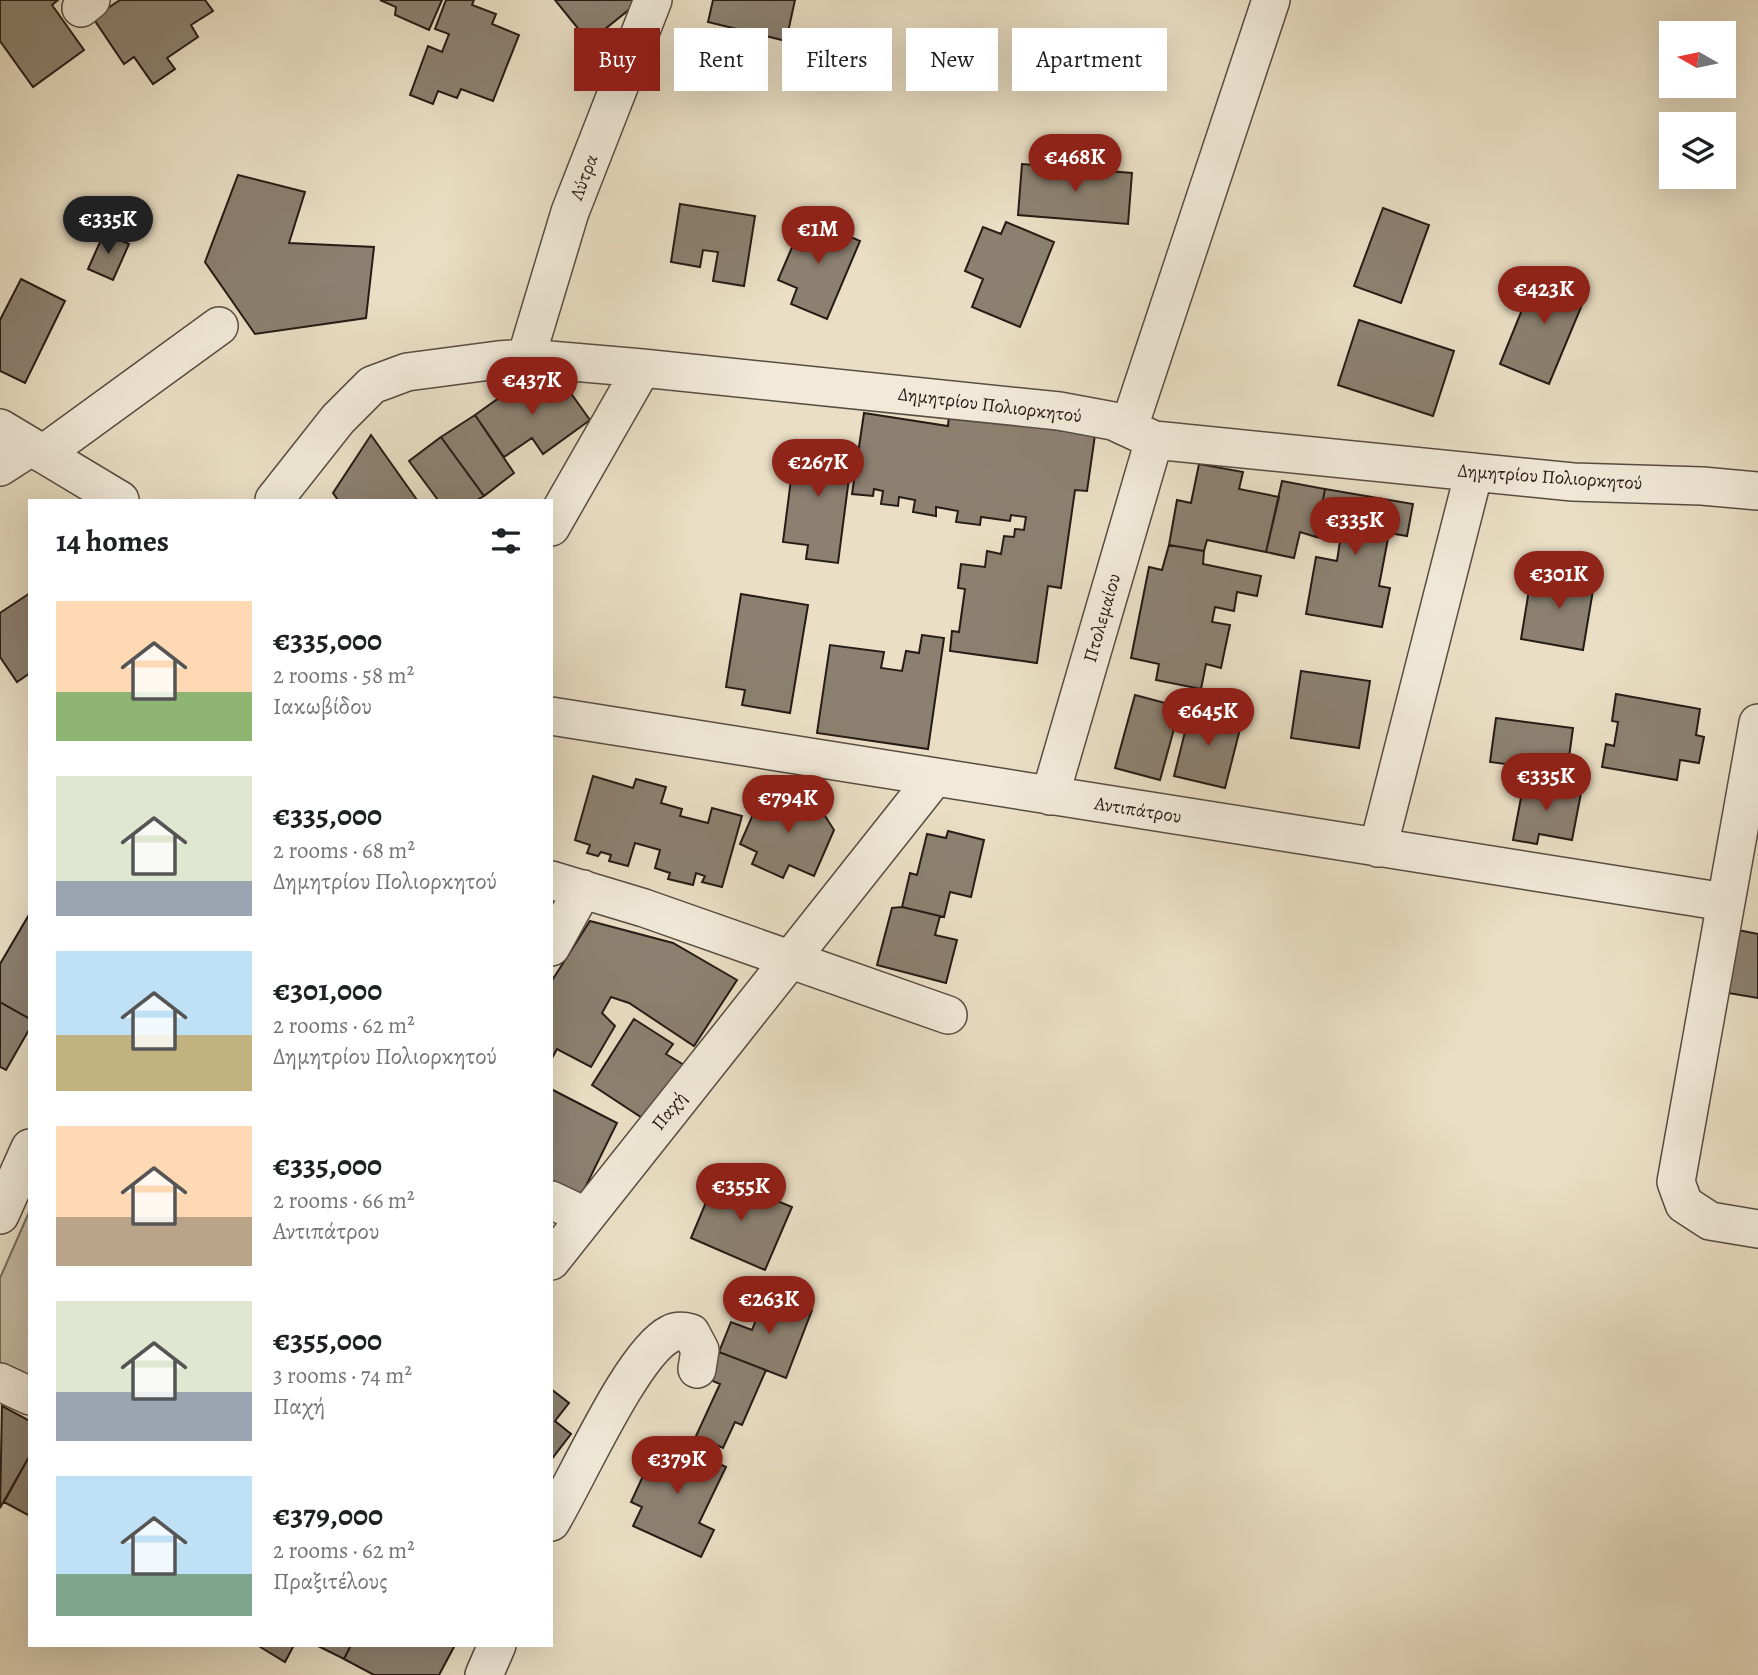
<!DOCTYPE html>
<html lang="en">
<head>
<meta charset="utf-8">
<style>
  :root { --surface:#fff; --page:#f2f2f2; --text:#202124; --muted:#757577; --accent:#8f2418 }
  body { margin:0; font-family:Alegreya,serif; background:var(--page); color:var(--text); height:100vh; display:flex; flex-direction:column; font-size:26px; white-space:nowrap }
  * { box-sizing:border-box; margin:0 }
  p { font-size:23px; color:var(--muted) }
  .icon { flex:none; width:38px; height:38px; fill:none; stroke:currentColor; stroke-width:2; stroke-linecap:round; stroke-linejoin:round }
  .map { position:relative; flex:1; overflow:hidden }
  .panel { position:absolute; left:28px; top:499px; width:525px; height:1148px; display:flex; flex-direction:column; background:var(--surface); border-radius:0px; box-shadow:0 7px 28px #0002 }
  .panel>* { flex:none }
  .banner { position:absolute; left:574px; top:28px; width:665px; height:63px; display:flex; gap:14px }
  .needle { width:46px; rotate:279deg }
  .fabs { position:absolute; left:1659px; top:21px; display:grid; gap:14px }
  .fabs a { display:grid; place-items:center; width:77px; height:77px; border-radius:0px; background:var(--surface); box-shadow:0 7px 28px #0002; font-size:35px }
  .price { position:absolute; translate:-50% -60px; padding:0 16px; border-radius:24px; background:var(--accent); color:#fff; font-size:23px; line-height:46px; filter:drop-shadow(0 2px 4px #0008) }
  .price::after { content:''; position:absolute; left:50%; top:42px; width:21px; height:16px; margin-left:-10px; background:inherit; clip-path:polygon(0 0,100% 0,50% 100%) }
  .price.selected { background:#222; color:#fff }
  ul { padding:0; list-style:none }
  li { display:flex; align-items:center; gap:21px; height:175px; padding:0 28px }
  li span { display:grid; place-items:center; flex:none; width:196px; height:140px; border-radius:0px; color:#555 }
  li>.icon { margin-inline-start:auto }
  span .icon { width:84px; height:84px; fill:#fffc; stroke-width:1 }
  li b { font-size:30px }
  h2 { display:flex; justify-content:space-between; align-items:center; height:84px; padding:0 28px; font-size:30px }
  .pill { padding:0 24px; border-radius:0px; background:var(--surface); box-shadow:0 7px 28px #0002; font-size:24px; line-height:63px }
  .pill.selected { background:var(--accent); color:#fff }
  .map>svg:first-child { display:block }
  .green { fill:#c9bea7; stroke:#786c5e; stroke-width:2 }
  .building { fill:#8c8171; stroke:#271b16; stroke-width:2 }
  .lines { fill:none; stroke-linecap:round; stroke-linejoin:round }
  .minor-casing { stroke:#584c42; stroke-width:40 }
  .minor { stroke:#f1ead9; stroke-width:37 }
  .labels { text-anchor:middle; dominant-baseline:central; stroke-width:5; stroke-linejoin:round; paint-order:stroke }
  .street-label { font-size:19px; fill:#271b16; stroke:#f1ead9 }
</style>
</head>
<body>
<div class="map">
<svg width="1758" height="1675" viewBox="0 0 1758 1675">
  <rect width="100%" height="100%" fill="#eadfc5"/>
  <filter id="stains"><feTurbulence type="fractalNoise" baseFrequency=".00286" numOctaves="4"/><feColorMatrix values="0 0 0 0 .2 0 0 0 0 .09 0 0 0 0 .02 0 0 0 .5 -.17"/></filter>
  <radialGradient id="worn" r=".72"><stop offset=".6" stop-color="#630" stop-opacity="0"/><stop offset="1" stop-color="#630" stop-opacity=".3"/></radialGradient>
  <!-- green -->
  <path class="green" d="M30,1210V1382L11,1373L0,1363V1278Z"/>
  <!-- building -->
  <path class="building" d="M0,0H58L52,5L84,50L33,87L0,41Z
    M120,0H205L213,11L191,25L198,37L167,58L175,69L153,84L134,57L124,64L93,18Z
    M380,0H442L429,30L395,15L396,7Z
    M446,0H474L472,5L496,14L492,24L519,35L493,101L461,89L457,98L438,91L433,104L410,95L428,46L442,52L449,34L435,29Z
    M555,0H641L589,42Z
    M713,0H795L786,41L708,22Z
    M1022,164L1132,173L1128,224L1018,215Z
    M238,175L305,192L289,243L374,247L366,318L255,334L205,262Z
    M680,204L755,216L744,286L713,281L718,252L703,250L700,267L671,262Z
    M1383,208L1429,225L1401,303L1354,286Z
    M805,217L860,241L827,319L791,304L797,288L778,280Z
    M1006,222L1054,242L1020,327L972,307L983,279L965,271L983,227L1001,234Z
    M104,233L129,244L113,280L88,269Z
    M1539,268L1589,288L1549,384L1500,364Z
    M21,279L65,301L25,383L0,371V320Z
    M1359,320L1454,351L1433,416L1338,385Z
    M560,378L590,420L543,454L532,438L504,457L475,415L524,380L535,396Z
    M864,413L948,426L949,415L1095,435L1087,491L1075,490L1061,588L1048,586L1037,663L950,651L952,631L959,632L965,589L958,588L961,564L985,567L987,551L1001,554L1004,536L1014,537L1015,529L1024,530L1026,517L1011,515L1010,521L981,517L980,525L956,522L958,511L936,507V516L913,512L915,500L899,497L898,506L881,504L883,491L874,489L873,496L852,494Z
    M475,415L514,473L484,496L441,437Z
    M371,435L417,500H338L333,493Z
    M441,437L484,496L477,500H438L409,461Z
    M796,440L853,447L838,563L806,559L808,545L783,542Z
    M1199,464L1243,472L1239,489L1279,497L1266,552L1207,540L1204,551L1169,545L1177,500L1191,503Z
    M1282,481L1325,489L1316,537L1300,532L1294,558L1266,552Z
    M1325,489L1413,504L1407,536L1389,533L1379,586L1390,588L1382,627L1306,614L1316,557L1337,561L1340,541L1316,537Z
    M1169,545L1204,551L1203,564L1261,576L1257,596L1237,592L1234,611L1215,607L1212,622L1230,625L1221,668L1206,664L1201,689L1156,680L1159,664L1131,658L1149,567L1162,570Z
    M1546,570L1595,578L1583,650L1521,639L1529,590L1542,592Z
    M30,593V673L17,682L0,657V613Z
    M741,594L808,605L790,713L742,705L745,690L726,687Z
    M922,635L944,638L928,749L817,733L830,645L884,652L881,668L902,671L906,651L919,653Z
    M1301,671L1370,681L1359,748L1291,738Z
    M1616,694L1700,709L1696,735L1704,737L1699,763L1680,760L1677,780L1602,767L1606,744L1614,746L1618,722L1612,721Z
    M1135,695L1180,707L1160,780L1115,768Z
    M1191,708L1242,721L1225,788L1174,776Z
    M1496,718L1573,728L1567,772L1490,762Z
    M593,776L633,788L636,779L666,787L661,803L682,809L680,816L708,823L712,808L742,816L722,887L702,882L705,876L696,873L693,885L668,879L670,873L655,868L660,850L635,843L628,866L609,861L611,855L601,852L598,856L587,853L590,845L575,840Z
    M1524,782L1581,793L1572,840L1539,834L1537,844L1513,840Z
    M783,792L820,808L834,830L814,876L789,865L783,878L752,864L757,852L740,844L761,796L778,803Z
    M948,831L984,840L971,897L950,892L944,917L902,907L910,873L917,875L927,834L946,838Z
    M902,907L940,916L935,935L957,940L946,983L877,965L892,908Z
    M30,913V1019L0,1002V964Z
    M590,921L673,943L737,980L694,1046L629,1003L611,997L602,1013L615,1026L591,1067L557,1049L551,1060V982Z
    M1738,930L1758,934V998L1728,993Z
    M0,1002L30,1019V1028L6,1070L0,1067Z
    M634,1019L673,1044L666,1054L684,1065L647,1121L592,1085Z
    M551,1089L617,1123L580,1198L551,1184Z
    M717,1176L792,1207L765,1270L691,1238Z
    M767,1291L812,1310L786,1378L719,1352L731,1322L752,1330Z
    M719,1352L766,1370L742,1425L735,1422L723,1448L696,1436L720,1384L708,1379Z
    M551,1389L569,1403L555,1421L571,1434L551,1460Z
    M2,1406L30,1421V1455L0,1508Z
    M661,1437L726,1467L699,1523L714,1530L701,1557L633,1526L642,1507L631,1502Z
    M30,1455V1516L4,1502Z
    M257,1645H294L285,1662Z
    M316,1645H351L344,1659Z
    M351,1645H455L439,1675H374L344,1659Z"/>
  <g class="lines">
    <defs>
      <path id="minor" d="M81,8L91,0
        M526,358L570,212L653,0
        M1129,427L1271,0
        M0,428L120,500
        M43,454L219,326
        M0,467L31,447
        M274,500L338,419L372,385L407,372L498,360L526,358L642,368L1059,411L1113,421L1154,440L1573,482L1702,486L1758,491
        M551,527L642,368
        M551,716L1725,902
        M1758,723L1676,1182L1684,1204L1710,1221L1758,1229
        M1050,796L1154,440
        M1378,848L1474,472
        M551,880L644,908L948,1015
        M551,947L583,889
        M551,1200L585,1216
        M0,1215L30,1148
        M551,1261L935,777
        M0,1382L30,1396
        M551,1522C576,1481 632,1353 670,1334C677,1330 684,1331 691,1333L700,1350L697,1369
        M484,1675L497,1645"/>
    </defs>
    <!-- minor casing -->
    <use href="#minor" class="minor-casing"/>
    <!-- minor -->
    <use href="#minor" class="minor"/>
  </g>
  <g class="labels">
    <!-- street labels -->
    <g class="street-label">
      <text transform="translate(584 177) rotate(-69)">Λύτρα</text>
      <text transform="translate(990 405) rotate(7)">Δημητρίου Πολιορκητού</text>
      <text transform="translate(1550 477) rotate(4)">Δημητρίου Πολιορκητού</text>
      <text transform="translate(1102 618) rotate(-74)">Πτολεμαίου</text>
      <text transform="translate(1138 810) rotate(9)">Αντιπάτρου</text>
      <text transform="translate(669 1111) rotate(-52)">Παχή</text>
    </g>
  </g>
  <rect width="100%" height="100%" filter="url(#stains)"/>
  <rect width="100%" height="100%" fill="url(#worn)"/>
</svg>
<div class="fabs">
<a><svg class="needle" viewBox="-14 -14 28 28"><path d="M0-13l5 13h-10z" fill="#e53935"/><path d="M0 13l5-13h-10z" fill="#757577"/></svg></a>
<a><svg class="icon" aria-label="layers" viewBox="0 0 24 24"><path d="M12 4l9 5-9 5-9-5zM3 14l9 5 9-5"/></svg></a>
</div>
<b class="price" style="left:1075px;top:194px">€468K</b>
<b class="price selected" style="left:108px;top:256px">€335K</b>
<b class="price" style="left:818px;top:266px">€1M</b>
<b class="price" style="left:1544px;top:326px">€423K</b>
<b class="price" style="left:532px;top:417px">€437K</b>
<b class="price" style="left:818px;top:499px">€267K</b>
<b class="price" style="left:1355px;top:557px">€335K</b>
<b class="price" style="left:1559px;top:611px">€301K</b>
<b class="price" style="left:1208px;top:748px">€645K</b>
<b class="price" style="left:1546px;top:813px">€335K</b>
<b class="price" style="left:788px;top:835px">€794K</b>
<b class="price" style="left:741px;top:1223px">€355K</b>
<b class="price" style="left:769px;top:1336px">€263K</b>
<b class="price" style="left:677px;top:1496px">€379K</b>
<div class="banner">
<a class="pill selected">Buy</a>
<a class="pill">Rent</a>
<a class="pill">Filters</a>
<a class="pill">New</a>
<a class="pill">Apartment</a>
</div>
<section class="panel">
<h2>14 homes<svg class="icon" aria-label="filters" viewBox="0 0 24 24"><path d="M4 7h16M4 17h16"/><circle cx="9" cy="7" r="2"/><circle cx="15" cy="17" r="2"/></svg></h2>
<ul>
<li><span style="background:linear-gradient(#ffd9b3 65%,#8fb573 0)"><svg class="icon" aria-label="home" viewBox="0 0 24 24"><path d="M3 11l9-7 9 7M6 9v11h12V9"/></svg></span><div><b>€335,000</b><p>2 rooms · 58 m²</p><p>Ιακωβίδου</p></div></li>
<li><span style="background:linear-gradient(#dfe7d0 75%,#9aa5b1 0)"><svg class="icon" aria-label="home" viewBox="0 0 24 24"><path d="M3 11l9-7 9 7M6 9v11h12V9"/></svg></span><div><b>€335,000</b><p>2 rooms · 68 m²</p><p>Δημητρίου Πολιορκητού</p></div></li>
<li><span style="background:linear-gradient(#bfe0f5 60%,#c2b280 0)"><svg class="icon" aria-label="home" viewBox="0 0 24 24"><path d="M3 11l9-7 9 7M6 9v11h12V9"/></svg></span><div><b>€301,000</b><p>2 rooms · 62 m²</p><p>Δημητρίου Πολιορκητού</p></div></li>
<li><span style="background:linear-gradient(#ffd9b3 65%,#b9a48a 0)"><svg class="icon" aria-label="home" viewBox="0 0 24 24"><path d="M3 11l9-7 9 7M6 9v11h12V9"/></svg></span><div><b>€335,000</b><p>2 rooms · 66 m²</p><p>Αντιπάτρου</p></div></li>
<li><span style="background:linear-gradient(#dfe7d0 65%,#9aa5b1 0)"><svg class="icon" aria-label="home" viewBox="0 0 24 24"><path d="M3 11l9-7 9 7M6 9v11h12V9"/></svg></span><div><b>€355,000</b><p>3 rooms · 74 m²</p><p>Παχή</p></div></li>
<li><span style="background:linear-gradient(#bfe0f5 70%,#7fa58c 0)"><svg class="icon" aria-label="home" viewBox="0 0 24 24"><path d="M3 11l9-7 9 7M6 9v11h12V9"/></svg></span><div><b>€379,000</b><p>2 rooms · 62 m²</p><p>Πραξιτέλους</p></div></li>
</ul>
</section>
</div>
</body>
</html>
